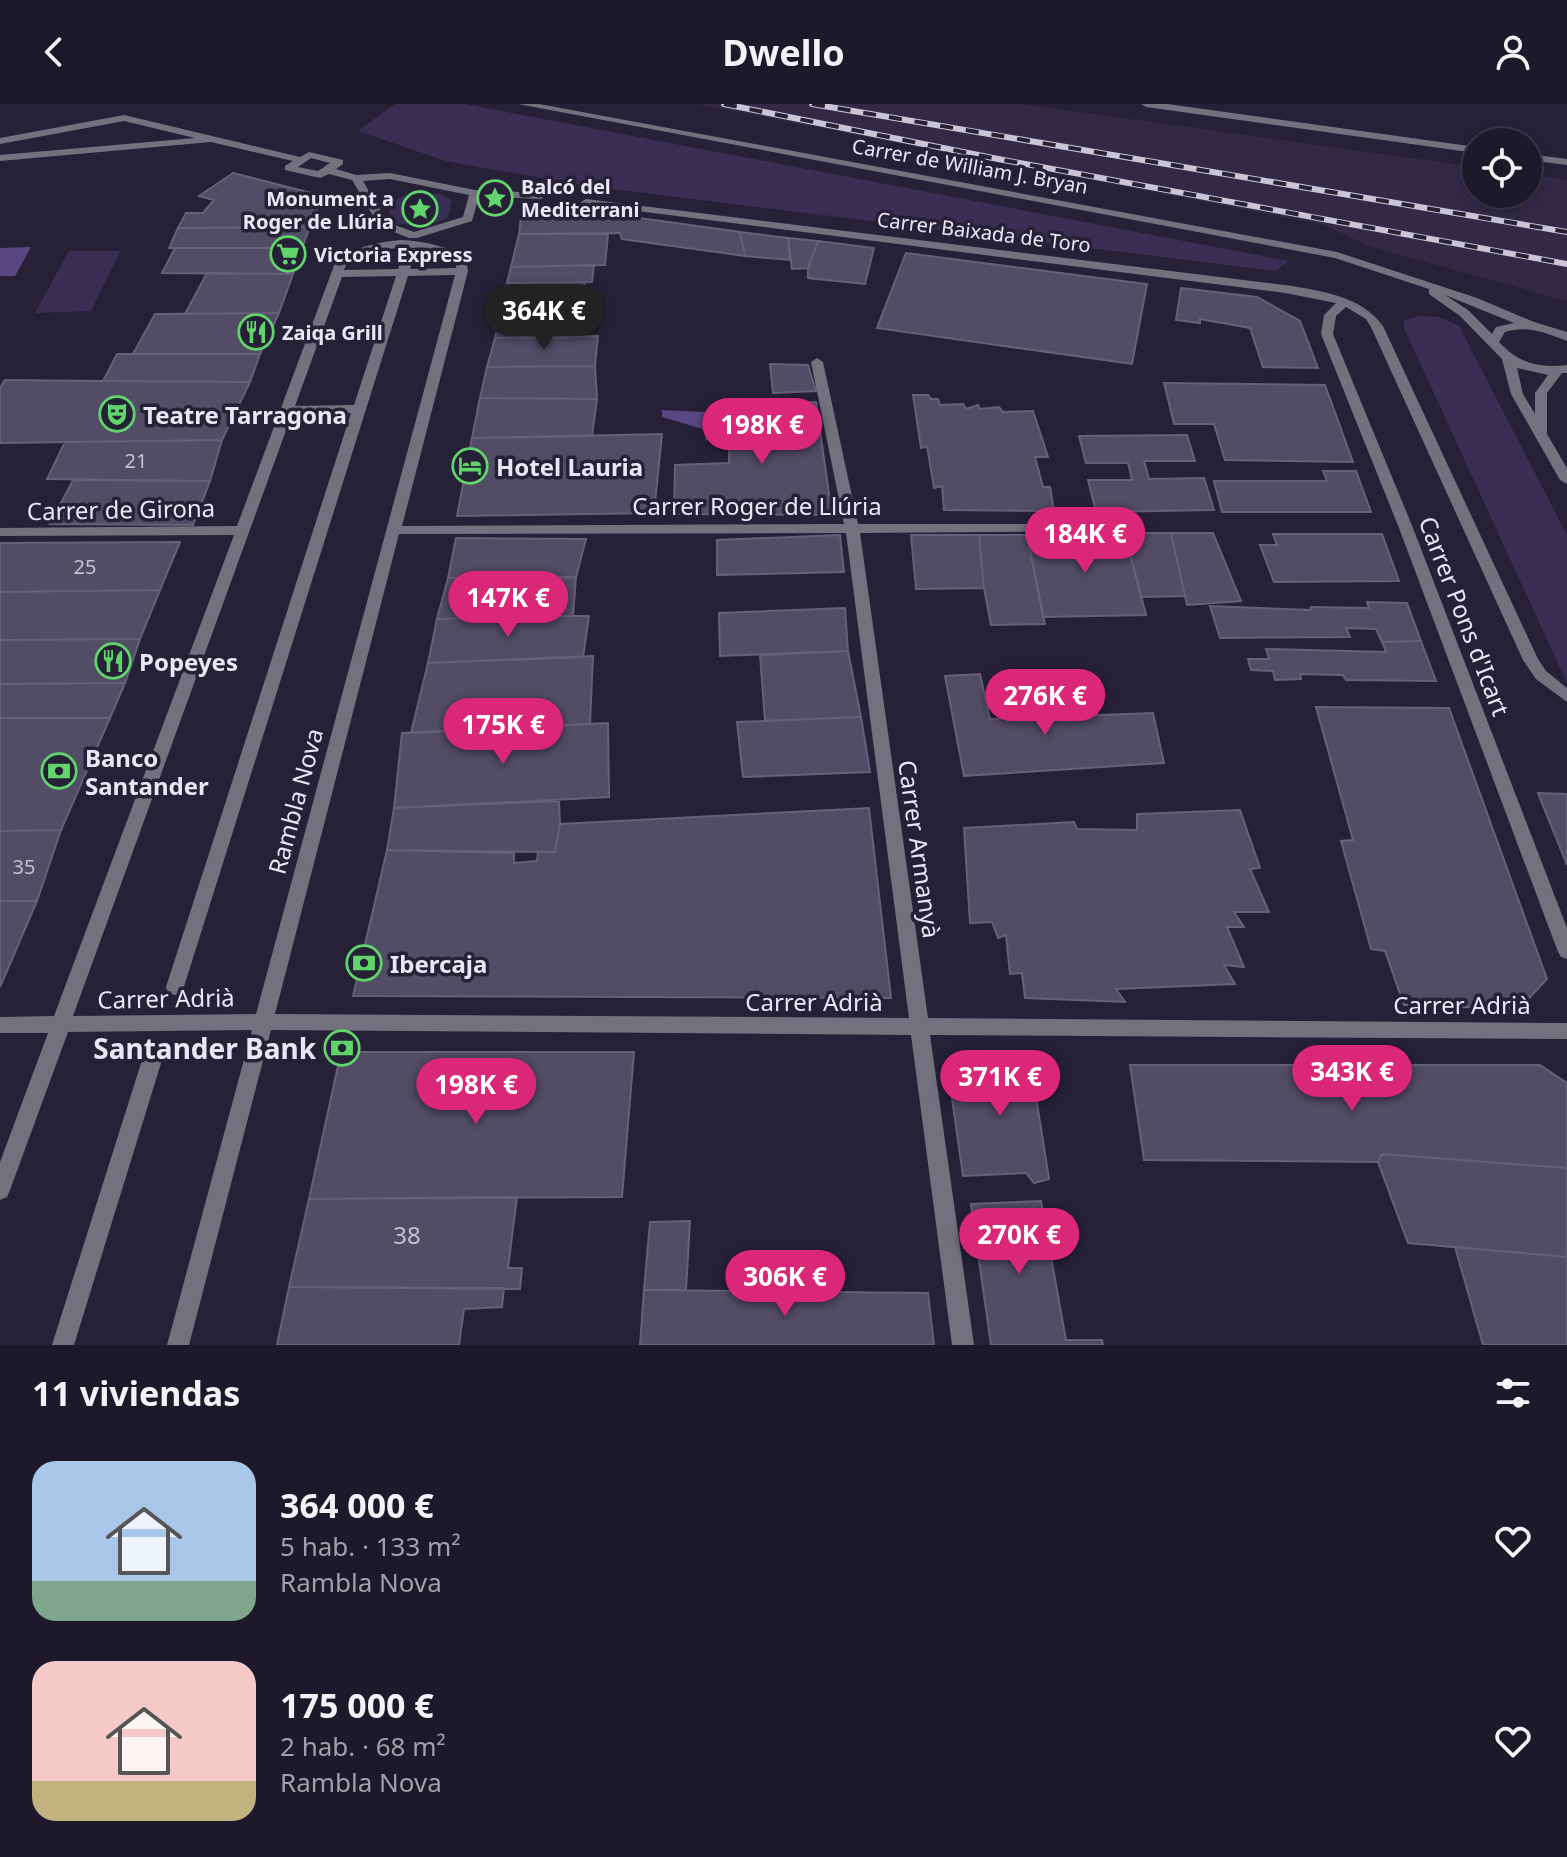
<!DOCTYPE html>
<html lang="es">
<head>
<meta charset="utf-8">
<style>
  :root { --surface:#1d192a; --page:#252232; --text:#f1f3f6; --muted:#a0a0a8; --line:#3b3847; --accent:#db2777 }
  body { margin:0; font-family:"Noto Sans",sans-serif; background:var(--page); color:var(--text); height:100vh; display:flex; flex-direction:column; font-size:30px; white-space:nowrap }
  * { box-sizing:border-box; margin:0 }
  p { font-size:26px; color:var(--muted) }
  .icon { flex:none; width:44px; height:44px; fill:none; stroke:currentColor; stroke-width:2; stroke-linecap:round; stroke-linejoin:round }
  .map { position:relative; height:1241px; overflow:hidden }
  .drawer { display:flex; flex-direction:column; background:var(--surface); flex:1 }
  .drawer>* { flex:none }
  .controls { position:absolute; left:1462px; top:24px; display:grid; gap:16px }
  .controls a { display:grid; place-items:center; width:80px; height:80px; border-radius:50%; background:var(--surface); box-shadow:0 4px 12px #0003,0 0 0 2px var(--line); font-size:40px }
  .price { position:absolute; translate:-50% -68px; padding:0 18px; border-radius:28px; background:var(--accent); color:#fff; font-size:26px; line-height:52px; filter:drop-shadow(0 2px 4px #0008) }
  .price::after { content:''; position:absolute; left:50%; top:48px; width:24px; height:18px; margin-left:-12px; background:inherit; clip-path:polygon(0 0,100% 0,50% 100%) }
  .price.active { background:#222; color:#fff }
  ul { padding:0; list-style:none }
  li { display:flex; align-items:center; gap:24px; height:200px; padding:0 32px }
  li span { display:grid; place-items:center; flex:none; width:224px; height:160px; border-radius:24px; color:#555 }
  li>.icon { margin-inline-start:auto }
  span .icon { width:96px; height:96px; fill:#fffc; stroke-width:1 }
  li b { font-size:34px }
  h2 { display:flex; justify-content:space-between; align-items:center; height:96px; padding:0 32px; font-size:34px }
  header { display:flex; justify-content:space-between; align-items:center; height:104px; padding:0 32px; background:var(--surface); font-size:36px; font-weight:700 }
  .map>svg:first-child { display:block }
  .built { fill:#312946 }
  .green { fill:#392f54 }
  .water { fill:#594784 }
  .building { fill:#524c66; stroke:#66607b; stroke-width:2 }
  .lines { fill:none; stroke-linecap:round; stroke-linejoin:round }
  .street { fill:#74717e; fill-rule:evenodd }
  .rail-casing { stroke:#c9c5d6; stroke-width:6 }
  .rail { stroke:#272138; stroke-width:4; stroke-dasharray:13; stroke-linecap:butt }
  .labels { text-anchor:middle; dominant-baseline:central; stroke-width:7; stroke-linejoin:round; paint-order:stroke }
  .far-street-label { font-size:20px; fill:#eae6f6; stroke:#272138 }
  .far-poi-label { font-size:20px; font-weight:bold; fill:#eae6f6; stroke:#272138; text-anchor:start }
  .number-label { font-size:20px; fill:#c4c0d2 }
  .poi-label { font-size:24px; font-weight:bold; fill:#eae6f6; stroke:#272138; text-anchor:start }
  .street-label { font-size:24px; fill:#eae6f6; stroke:#272138 }
  .near-number-label { font-size:24px; fill:#c4c0d2 }
  .near-poi-label { font-size:28px; font-weight:bold; fill:#eae6f6; stroke:#272138; text-anchor:end }
</style>
</head>
<body>
<header><svg class="icon" aria-label="back" viewBox="0 0 24 24"><path d="M15 5l-7 7 7 7"/></svg>Dwello<svg class="icon" aria-label="person" viewBox="0 0 24 24"><circle cx="12" cy="8" r="4"/><path d="M4 21q1-7 8-7t8 7"/></svg></header>
<div class="map">
<svg width="1567" height="1241" viewBox="0 0 1567 1241">
  <rect width="100%" height="100%" fill="#272138"/>
  <!-- built -->
  <path class="built" d="M696,0H1022L1476,63V90H1528V70L1567,76V197L1371,143L1324,121Z"/>
  <!-- green -->
  <path class="green" d="M395,0H465L1289,157L1275,167L581,81L446,57L358,27Z
    M441,90L452,96L448,114L434,119L395,120L388,113L393,97L406,91Z
    M69,147H120L91,207L35,209Z
    M1420,212L1439,213L1459,222L1567,431V579L1404,224V216Z"/>
  <!-- water -->
  <path class="water" d="M31,143L15,172H0V144Z
    M662,306L723,309L721,333L705,337L706,326L662,313Z"/>
  <!-- building -->
  <path class="building" d="M233,69L315,90L321,97L310,123L178,124L186,109H203L214,96L199,92Z
    M538,100L740,128L745,152L622,135L620,129L519,130L522,106Z
    M310,123L302,144H169L178,124Z
    M740,128L788,134L790,156L745,152Z
    M519,130H608L605,161L511,163Z
    M788,134L818,137L808,164L792,165Z
    M818,137L874,144L865,180L808,174V164Z
    M175,144H302L293,170L162,169Z
    M906,149L1147,180L1132,260L877,224Z
    M594,161L592,178L507,179L511,163Z
    M207,169L293,170L279,209L185,210Z
    M585,178L573,234H495L507,179Z
    M1181,184L1257,193L1300,217L1318,264L1263,263L1250,224L1200,215V219L1176,216Z
    M279,209L260,250H133L155,210Z
    M598,232L595,262L487,263L495,234Z
    M117,250H260L250,278L103,277Z
    M770,260L808,261L816,287L773,289Z
    M595,262L597,295L480,294L487,263Z
    M5,276L103,277L250,278L222,336L0,339V284Z
    M1164,279L1325,281L1353,358L1225,356L1214,320H1174Z
    M913,291H928L931,295H938L940,301L963,300L966,305L978,301L980,305L999,303L1003,308L1033,307L1048,353H1035L1043,383H1050L1054,407L944,406L942,382L934,384L927,342L921,344Z
    M480,294L597,295L592,332L472,334Z
    M816,298L832,411L674,410L675,361L729,359L730,300Z
    M662,330L654,409L457,412L472,334Z
    M1187,331L1195,357H1144L1149,375L1204,374L1214,406L1096,408L1088,376H1132L1128,359H1086L1079,332Z
    M222,336L210,377L47,375L65,338Z
    M1323,367H1356L1371,408H1222L1214,377H1327Z
    M73,376L210,377L193,421L50,420Z
    M1125,429L1146,511L1043,513L1027,431Z
    M1125,429H1171L1185,492L1141,493Z
    M1171,429H1213L1241,497L1187,501Z
    M1273,430H1382L1399,477L1274,478L1260,441H1277Z
    M840,431L844,468L717,471V436Z
    M911,431H979L984,484L916,485Z
    M979,431H1027L1045,520L991,521L984,484Z
    M456,434L586,435L576,473L448,474Z
    M180,438L160,486L0,488V439Z
    M576,473L573,512L437,515L448,474Z
    M160,486L140,535L0,536V488Z
    M1367,498L1407,499L1421,537L1382,538L1376,525L1346,524L1350,533L1220,534L1210,502L1311,506V503L1369,504Z
    M845,504L848,547L720,552L719,509Z
    M573,512H589L583,553L428,559L437,515Z
    M140,535L125,579L0,580V536Z
    M1421,537L1436,577L1346,576L1343,571L1300,570L1301,575L1275,576L1273,567L1251,566L1248,555H1269L1266,545L1386,548L1382,538Z
    M848,547L861,613L765,617L760,551Z
    M593,552L590,620L411,629L428,559Z
    M980,570L990,615L1153,609L1164,659L964,672L945,572Z
    M125,579L110,614H0V580Z
    M1316,603L1449,604L1547,875L1519,905L1404,901L1385,847L1371,845L1341,737L1353,736Z
    M861,613L870,668L743,673L737,618Z
    M0,614H110L61,726L0,727Z
    M608,619L609,693L394,704L402,629Z
    M1538,689L1567,690V761Z
    M559,697L560,720L555,748L387,746L394,704Z
    M869,704L891,894L353,892L387,746L514,749V759L537,757L538,748H555L560,720Z
    M1240,706L1260,764L1250,765L1269,808H1234L1244,823H1227L1244,863L1224,861L1235,880L1116,885L1125,898L1025,894L1022,869L1010,870L1006,831L998,834L992,818L970,819L964,724L1074,718L1077,725L1137,726V710Z
    M61,726L37,797H0V727Z
    M0,797H37L0,883Z
    M341,948H634L622,1093L309,1095Z
    M1031,954L1042,962L1044,971L1034,980L1049,1075L1034,1079L1026,1069L963,1072L951,987L956,973L965,962L981,955Z
    M1130,961H1540L1567,979V1064L1382,1050L1378,1058L1144,1056Z
    M1382,1050L1567,1064V1153L1408,1139L1378,1058Z
    M517,1093L508,1164H522L520,1185L289,1183L309,1095Z
    M1041,1097L1066,1236H1102L1103,1241H991L971,1100Z
    M690,1117L686,1186H644L650,1118Z
    M1455,1143L1567,1153V1241H1483Z
    M289,1183L504,1184L502,1203L464,1205L459,1241H277Z
    M644,1186L928,1189L934,1241H640Z"/>
  <g class="lines">
    <!-- street -->
    <path class="street" d="M518,0H539L1337,148L1477,194L1534,218L1567,228V237C1545,229 1528,221 1505,228L1499,238C1520,260 1538,264 1567,261V269H1562L1547,289V330L1567,364V380L1560,376L1511,290L1502,255L1460,212L1429,190V185L1335,154ZM1445,191L1514,219L1496,223L1492,230L1468,206ZM1517,264L1548,271L1535,289V310L1523,290Z
      M1141,0H1167L1476,43V49L1146,3Z
      M124,11L300,53L309,48L343,56V60L336,65L356,71L390,69L475,86L541,89L546,92L541,95L479,92L472,117L417,134H409L379,122L352,76L329,70L320,74L285,66V62L293,57L211,38L0,57V51L195,34L124,17L0,40V34ZM311,54L330,59L318,67L298,63ZM390,75L469,91L463,113L414,128L387,118L363,77Z
      M1528,50L1567,55V61L1528,56Z
      M586,95L1285,181C1321,187 1360,191 1383,222L1538,555L1546,567L1567,584V598L1536,575L1523,556L1371,223L1366,215L1346,203L1336,212L1333,230L1413,424L1567,824V855L1561,853L1558,848L1399,424L1321,230L1324,211L1336,199L1285,189L582,100L581,98Z
      M401,136C424,137 445,142 466,153L468,167L402,422L844,420L811,258L817,254L823,258L858,420H1126L1128,423L1121,427L860,429L928,914L1567,919V935L930,931L974,1241H952L911,931L271,926L189,1241H167L252,926L68,928L10,1086L7,1093L0,1096V1058L48,929H0V913L54,912L234,431L0,432V424L237,422L335,159C353,143 377,138 401,136ZM406,143L398,165L344,166L346,161L372,147ZM417,144L444,151L456,157V164L410,165ZM455,171L256,910L73,912L292,310L351,309L166,883L168,889L175,891L182,889L408,172ZM396,172L354,301L295,302L342,173ZM846,429L909,914L275,910L399,430Z
      M152,948L159,950L162,956L74,1241H52L142,956L145,950Z"/>
    <defs>
      <path id="rail" d="M724,0L998,55L1567,160
        M812,0L1567,128"/>
    </defs>
    <!-- rail casing -->
    <use href="#rail" class="rail-casing"/>
    <!-- rail -->
    <use href="#rail" class="rail"/>
  </g>
  <!-- icons -->
  <defs>
    <symbol id="sight-ring" viewBox="-11 -11 22 22"><circle r="9.5" fill="#272138" stroke="#5fd56b" stroke-width="1.5"/><path d="M0-6L1.8-2.2L6-1.7L2.9 1.2L3.7 5.4L0 3.3L-3.7 5.4L-2.9 1.2L-6-1.7L-1.8-2.2Z" fill="#5fd56b"/></symbol>
    <symbol id="supermarket-ring" viewBox="-11 -11 22 22"><circle r="9.5" fill="#272138" stroke="#5fd56b" stroke-width="1.5"/><path d="M-6-5.5h2.5l.6 2H6L4.5 2H-2.5L-4.4-4H-6ZM-1.5 3.2a1.3 1.3 0 1 0 .1 0ZM3 3.2a1.3 1.3 0 1 0 .1 0Z" fill="#5fd56b"/></symbol>
    <symbol id="restaurant-ring" viewBox="-11 -11 22 22"><circle r="9.5" fill="#272138" stroke="#5fd56b" stroke-width="1.5"/><path d="M-5-6h1v4h1v-4h1v4h1v-4h1v5L-1.5 .5V6h-2V.5L-5-1ZM5-6V6H3V1.5H1.5Q1.5-4 5-6Z" fill="#5fd56b"/></symbol>
    <symbol id="theatre-ring" viewBox="-11 -11 22 22"><circle r="9.5" fill="#272138" stroke="#5fd56b" stroke-width="1.5"/><path d="M-5-5.5Q0-4 5-5.5V0Q5 5 0 6Q-5 5-5 0ZM-3.3-2.5H-1v1.5H-3.3ZM1-2.5H3.3v1.5H1ZM-2.8 1Q0 5.5 2.8 1Z" fill="#5fd56b"/></symbol>
    <symbol id="hotel-ring" viewBox="-11 -11 22 22"><circle r="9.5" fill="#272138" stroke="#5fd56b" stroke-width="1.5"/><path d="M-6-4.5h1.5V1H6V5H4.5V3h-9V5H-6ZM-4 0a1.8 1.8 0 1 1 3.6 0ZM.5 0V-2.5h3Q6-2.5 6 0Z" fill="#5fd56b"/></symbol>
    <symbol id="bank-ring" viewBox="-11 -11 22 22"><circle r="9.5" fill="#272138" stroke="#5fd56b" stroke-width="1.5"/><path d="M-6-4H6V4H-6ZM0-2.3a2.3 2.3 0 1 0 0 4.6a2.3 2.3 0 1 0 0-4.6Z" fill="#5fd56b"/></symbol>
  </defs>
  <g fill-rule="evenodd">
    <use href="#sight-ring" x="475" y="74" width="40" height="40"/>
    <use href="#sight-ring" x="400" y="85" width="40" height="40"/>
    <use href="#supermarket-ring" x="268" y="130" width="40" height="40"/>
    <use href="#restaurant-ring" x="236" y="208" width="40" height="40"/>
    <use href="#theatre-ring" x="97" y="290" width="40" height="40"/>
    <use href="#hotel-ring" x="450" y="342" width="40" height="40"/>
    <use href="#restaurant-ring" x="93" y="537" width="40" height="40"/>
    <use href="#bank-ring" x="39" y="647" width="40" height="40"/>
    <use href="#bank-ring" x="344" y="839" width="40" height="40"/>
    <use href="#bank-ring" x="322" y="924" width="40" height="40"/>
  </g>
  <g class="labels">
    <!-- far-street labels -->
    <g class="far-street-label">
      <text transform="translate(970 62) rotate(10)">Carrer de William J. Bryan</text>
      <text transform="translate(984 128) rotate(7)">Carrer Baixada de Toro</text>
    </g>
    <!-- far-poi labels -->
    <g class="far-poi-label">
      <text x="521" y="82">Balcó del<tspan x="521" dy="23">Mediterrani</tspan></text>
      <text x="394" y="94" text-anchor="end">Monument a<tspan x="394" dy="23">Roger de Llúria</tspan></text>
      <text x="314" y="150">Victoria Express</text>
      <text x="282" y="228">Zaiqa Grill</text>
    </g>
    <!-- number labels -->
    <g class="number-label">
      <text x="136" y="356">21</text>
      <text x="85" y="462">25</text>
      <text x="24" y="762">35</text>
    </g>
    <!-- poi labels -->
    <g class="poi-label">
      <text x="143" y="310">Teatre Tarragona</text>
      <text x="496" y="362">Hotel Lauria</text>
      <text x="139" y="557">Popeyes</text>
      <text x="85" y="653">Banco<tspan x="85" dy="28">Santander</tspan></text>
      <text x="390" y="859">Ibercaja</text>
    </g>
    <!-- street labels -->
    <g class="street-label">
      <text x="757" y="401">Carrer Roger de Llúria</text>
      <text transform="translate(121 405) rotate(-1)">Carrer de Girona</text>
      <text transform="translate(1465 512) rotate(69)">Carrer Pons d'Icart</text>
      <text transform="translate(295 697) rotate(-75)">Rambla Nova</text>
      <text transform="translate(920 745) rotate(82)">Carrer Armanyà</text>
      <text transform="translate(166 894) rotate(-1)">Carrer Adrià</text>
      <text x="814" y="897">Carrer Adrià</text>
      <text x="1462" y="900">Carrer Adrià</text>
    </g>
    <!-- near-number labels -->
    <g class="near-number-label">
      <text x="407" y="1130">38</text>
    </g>
    <!-- near-poi labels -->
    <g class="near-poi-label">
      <text x="316" y="944">Santander Bank</text>
    </g>
  </g>
</svg>
<div class="controls">
<a><svg class="icon" aria-label="locate" viewBox="0 0 24 24"><circle cx="12" cy="12" r="6"/><path d="M12 2v4M12 18v4M2 12h4M18 12h4"/></svg></a>
</div>
<b class="price active" style="left:544px;top:248px">364K €</b>
<b class="price" style="left:762px;top:362px">198K €</b>
<b class="price" style="left:1085px;top:471px">184K €</b>
<b class="price" style="left:508px;top:535px">147K €</b>
<b class="price" style="left:1045px;top:633px">276K €</b>
<b class="price" style="left:503px;top:662px">175K €</b>
<b class="price" style="left:1352px;top:1009px">343K €</b>
<b class="price" style="left:1000px;top:1014px">371K €</b>
<b class="price" style="left:476px;top:1022px">198K €</b>
<b class="price" style="left:1019px;top:1172px">270K €</b>
<b class="price" style="left:785px;top:1214px">306K €</b>
</div>
<section class="drawer">
<h2>11 viviendas<svg class="icon" aria-label="filters" viewBox="0 0 24 24"><path d="M4 7h16M4 17h16"/><circle cx="9" cy="7" r="2"/><circle cx="15" cy="17" r="2"/></svg></h2>
<ul>
<li><span style="background:linear-gradient(#a9c7e8 75%,#7fa58c 0)"><svg class="icon" aria-label="home" viewBox="0 0 24 24"><path d="M3 11l9-7 9 7M6 9v11h12V9"/></svg></span><div><b>364 000 €</b><p>5 hab. · 133 m²</p><p>Rambla Nova</p></div><svg class="icon" aria-label="heart" viewBox="0 0 24 24"><path d="M12 20l-8-8c-3-5 5-10 8-4 3-6 11-1 8 4z"/></svg></li>
<li><span style="background:linear-gradient(#f6c9c9 75%,#c2b280 0)"><svg class="icon" aria-label="home" viewBox="0 0 24 24"><path d="M3 11l9-7 9 7M6 9v11h12V9"/></svg></span><div><b>175 000 €</b><p>2 hab. · 68 m²</p><p>Rambla Nova</p></div><svg class="icon" aria-label="heart" viewBox="0 0 24 24"><path d="M12 20l-8-8c-3-5 5-10 8-4 3-6 11-1 8 4z"/></svg></li>
</ul>
</section>
</body>
</html>
